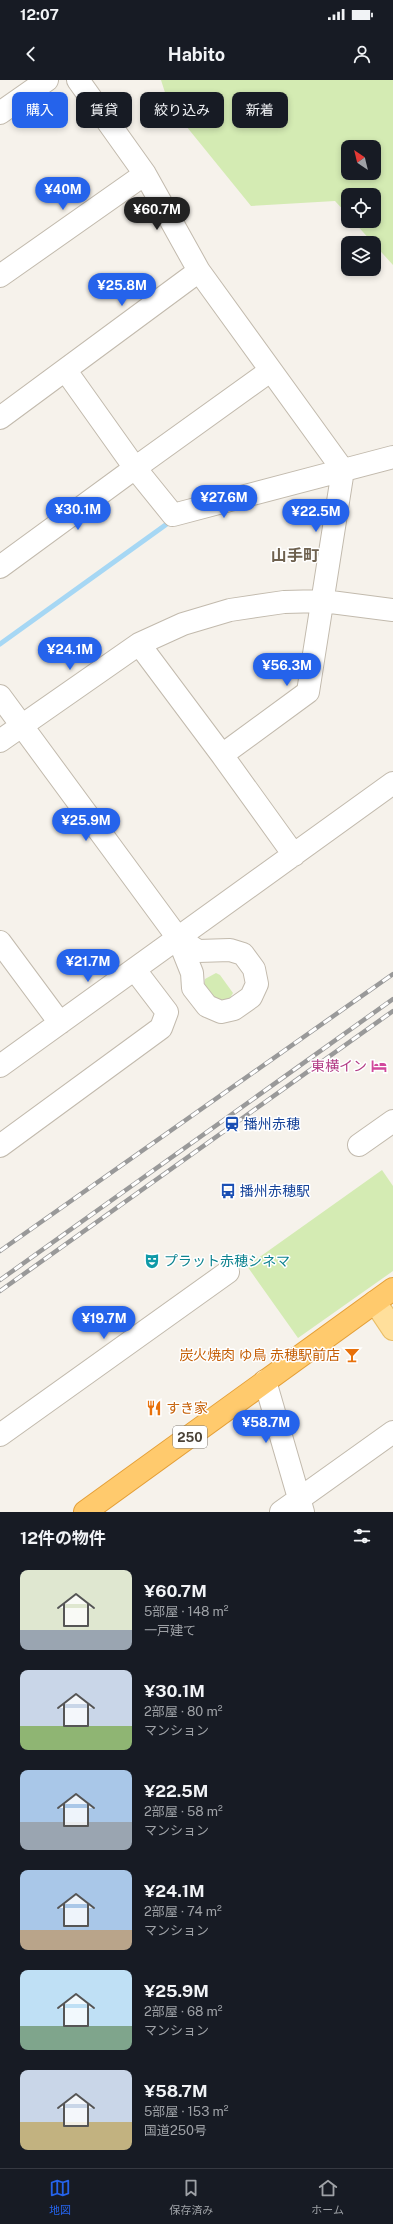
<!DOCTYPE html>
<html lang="ja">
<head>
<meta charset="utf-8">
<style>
  :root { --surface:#171b24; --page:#242831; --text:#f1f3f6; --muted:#9ea1a6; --line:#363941; --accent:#2563eb }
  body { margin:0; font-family:"Public Sans","Noto Sans JP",sans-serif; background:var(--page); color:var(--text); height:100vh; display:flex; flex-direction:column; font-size:15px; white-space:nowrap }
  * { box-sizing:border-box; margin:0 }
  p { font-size:13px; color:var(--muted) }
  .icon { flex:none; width:22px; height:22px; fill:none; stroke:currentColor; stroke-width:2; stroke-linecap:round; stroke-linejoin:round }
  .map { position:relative; height:1432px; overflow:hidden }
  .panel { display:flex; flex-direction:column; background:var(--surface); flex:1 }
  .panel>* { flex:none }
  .top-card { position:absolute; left:12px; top:12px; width:369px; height:36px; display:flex; gap:8px }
  .needle { width:26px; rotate:325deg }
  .fabs { position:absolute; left:341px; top:60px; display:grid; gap:8px }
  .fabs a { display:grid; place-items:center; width:40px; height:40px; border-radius:8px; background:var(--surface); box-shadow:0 2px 6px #0003; font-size:20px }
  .price { position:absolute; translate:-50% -34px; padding:0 9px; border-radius:14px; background:var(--accent); color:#fff; font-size:13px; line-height:26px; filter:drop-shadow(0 1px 2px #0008) }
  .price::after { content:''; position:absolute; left:50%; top:24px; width:12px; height:9px; margin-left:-6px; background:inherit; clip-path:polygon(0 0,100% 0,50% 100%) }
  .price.selected { background:#222; color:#fff }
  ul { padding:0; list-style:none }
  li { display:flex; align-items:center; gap:12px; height:100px; padding:0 20px }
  li span { display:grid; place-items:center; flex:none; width:112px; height:80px; border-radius:8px; color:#555 }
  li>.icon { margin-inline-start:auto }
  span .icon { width:48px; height:48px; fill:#fffc; stroke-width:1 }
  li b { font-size:17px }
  h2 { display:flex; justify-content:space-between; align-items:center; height:48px; padding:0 20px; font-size:17px }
  .pill { padding:0 14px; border-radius:8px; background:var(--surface); box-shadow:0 2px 6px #0003; font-size:14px; line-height:36px }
  .pill.selected { background:var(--accent); color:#fff }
  .status { display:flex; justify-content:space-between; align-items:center; height:28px; padding:0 20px; background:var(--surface); direction:ltr }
  .status svg { height:11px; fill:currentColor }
  header { display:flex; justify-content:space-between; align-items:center; height:52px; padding:0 20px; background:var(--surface); font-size:18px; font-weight:700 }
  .menu { display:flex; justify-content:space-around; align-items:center; height:56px; border-top:1px solid var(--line); background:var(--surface); font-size:11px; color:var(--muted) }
  .menu a { display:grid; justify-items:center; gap:2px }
  .menu .selected { color:var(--accent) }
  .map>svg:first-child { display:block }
  .green { fill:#d4ebb3; fill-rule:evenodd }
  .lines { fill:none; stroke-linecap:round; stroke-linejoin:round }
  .stream { stroke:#a6d7f4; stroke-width:5 }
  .minor-casing { stroke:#c2baad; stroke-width:24 }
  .major-casing { stroke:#e9bd66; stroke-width:24 }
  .highway-casing { stroke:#e49f37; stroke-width:24 }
  .minor { stroke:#fff; stroke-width:22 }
  .major { stroke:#ffdf9b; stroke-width:22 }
  .highway { stroke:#ffca6d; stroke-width:22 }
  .rail-casing { stroke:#999; stroke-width:4.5 }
  .rail { stroke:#fff; stroke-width:3; stroke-dasharray:9; stroke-linecap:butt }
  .labels { text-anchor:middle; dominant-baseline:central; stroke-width:3; stroke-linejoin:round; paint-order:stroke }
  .shield { fill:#fff; stroke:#817b74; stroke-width:1 }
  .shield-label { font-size:13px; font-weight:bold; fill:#4b4338 }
  .hotel-label { font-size:14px; fill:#b23c85; stroke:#fff; text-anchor:end }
  .transit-label { font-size:14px; fill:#164399; stroke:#fff; text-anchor:start }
  .culture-label { font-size:14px; fill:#0d838f; stroke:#fff; text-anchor:start }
  .food-label { font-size:14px; fill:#c56008; stroke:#fff; text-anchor:end }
  .quarter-label { font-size:16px; font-weight:bold; fill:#6e614f; stroke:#fff }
</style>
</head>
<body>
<div class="status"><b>12:07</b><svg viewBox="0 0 49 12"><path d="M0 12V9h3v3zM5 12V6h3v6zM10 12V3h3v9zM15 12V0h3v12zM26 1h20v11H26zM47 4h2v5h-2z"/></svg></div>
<header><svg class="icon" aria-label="back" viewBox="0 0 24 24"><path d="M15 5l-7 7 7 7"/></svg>Habito<svg class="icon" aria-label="person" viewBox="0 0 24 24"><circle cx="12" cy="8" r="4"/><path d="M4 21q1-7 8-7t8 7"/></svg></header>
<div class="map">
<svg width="393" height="1432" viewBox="0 0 393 1432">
  <rect width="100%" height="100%" fill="#f6f2eb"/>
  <!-- green -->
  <path class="green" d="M161,0H393V185L353,141H374V115H348V135L335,121L251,126L169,25ZM348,67H374V93H348Z
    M216,893L220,895L233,913L228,921L218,924L204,906L205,899Z
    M382,1090L393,1106V1191L298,1258L247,1186Z"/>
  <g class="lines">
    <!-- stream -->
    <path class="stream" d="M0,564L171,441"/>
    <defs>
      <path id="minor" d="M78,0L145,94L199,191L343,390L308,612L222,675
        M0,33L47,0
        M0,196L145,94
        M66,291L135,388L270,291
        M0,338L199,191
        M0,487L135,388L173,435L393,377
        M139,564L222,675L294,775
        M0,616L178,858L192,893L193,908L207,926L221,932L234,929L251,917L257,904L254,889L243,874L230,870L198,871L178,858
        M0,661L139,564L183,544L230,530L284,522L323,521L393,530
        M0,862L60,943
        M0,986L393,703
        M359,1065L393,1041
        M0,1066L161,948L167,932L135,890
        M265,1301L303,1432
        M0,1355L228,1192
        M281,1432L393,1352"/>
      <path id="major" d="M375,1222L393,1249"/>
      <path id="highway" d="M85,1432L393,1209"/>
    </defs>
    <!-- minor casing -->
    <use href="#minor" class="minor-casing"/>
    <!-- major casing -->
    <use href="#major" class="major-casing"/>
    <!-- highway casing -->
    <use href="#highway" class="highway-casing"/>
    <!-- minor -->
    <use href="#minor" class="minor"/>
    <!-- major -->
    <use href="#major" class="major"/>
    <!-- highway -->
    <use href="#highway" class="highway"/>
    <defs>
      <path id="rail" d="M0,1171L393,894
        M0,1200L393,919
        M0,1211L393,931"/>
    </defs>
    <!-- rail casing -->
    <use href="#rail" class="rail-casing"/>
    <!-- rail -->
    <use href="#rail" class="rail"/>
  </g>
  <!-- icons -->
  <defs>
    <symbol id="hotel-bare" viewBox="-9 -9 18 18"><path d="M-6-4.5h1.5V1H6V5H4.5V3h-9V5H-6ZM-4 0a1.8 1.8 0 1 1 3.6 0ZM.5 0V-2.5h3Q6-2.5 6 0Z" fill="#d1479c" stroke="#fff" stroke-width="2.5" paint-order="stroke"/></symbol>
    <symbol id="station-bare" viewBox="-9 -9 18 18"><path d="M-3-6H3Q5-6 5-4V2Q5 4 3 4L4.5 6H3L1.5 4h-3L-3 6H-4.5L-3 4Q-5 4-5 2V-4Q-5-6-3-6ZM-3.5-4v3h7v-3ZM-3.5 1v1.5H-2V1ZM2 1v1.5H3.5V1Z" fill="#1a4fb4" stroke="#fff" stroke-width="2.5" paint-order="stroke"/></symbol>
    <symbol id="bus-bare" viewBox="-9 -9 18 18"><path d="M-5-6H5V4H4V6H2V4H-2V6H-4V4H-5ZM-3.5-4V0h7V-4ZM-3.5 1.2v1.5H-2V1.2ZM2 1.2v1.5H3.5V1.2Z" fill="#1a4fb4" stroke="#fff" stroke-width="2.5" paint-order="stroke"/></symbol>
    <symbol id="theatre-bare" viewBox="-9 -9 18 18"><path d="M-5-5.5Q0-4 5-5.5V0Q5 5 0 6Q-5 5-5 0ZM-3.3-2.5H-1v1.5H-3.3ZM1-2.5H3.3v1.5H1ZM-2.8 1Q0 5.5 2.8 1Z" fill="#0f9aa8" stroke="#fff" stroke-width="2.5" paint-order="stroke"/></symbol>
    <symbol id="bar-bare" viewBox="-9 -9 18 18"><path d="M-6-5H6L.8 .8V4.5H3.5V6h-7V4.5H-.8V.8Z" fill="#e8710a" stroke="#fff" stroke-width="2.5" paint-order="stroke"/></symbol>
    <symbol id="restaurant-bare" viewBox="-9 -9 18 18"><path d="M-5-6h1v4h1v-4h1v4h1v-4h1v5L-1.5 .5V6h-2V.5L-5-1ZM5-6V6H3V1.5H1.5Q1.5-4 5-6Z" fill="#e8710a" stroke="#fff" stroke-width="2.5" paint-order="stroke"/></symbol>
  </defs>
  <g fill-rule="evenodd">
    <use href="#hotel-bare" x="368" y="975" width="22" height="22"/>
    <use href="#station-bare" x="221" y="1033" width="22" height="22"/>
    <use href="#bus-bare" x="217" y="1100" width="22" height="22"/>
    <use href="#theatre-bare" x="141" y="1170" width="22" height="22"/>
    <use href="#bar-bare" x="341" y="1264" width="22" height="22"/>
    <use href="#restaurant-bare" x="143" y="1317" width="22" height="22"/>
  </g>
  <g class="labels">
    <!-- shield labels -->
    <rect class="shield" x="173" y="1346" width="34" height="22" rx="3"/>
    <g class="shield-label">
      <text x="190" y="1357">250</text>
    </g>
    <!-- hotel labels -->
    <g class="hotel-label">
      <text x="367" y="986">東横イン</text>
    </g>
    <!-- transit labels -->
    <g class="transit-label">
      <text x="244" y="1044">播州赤穂</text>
      <text x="240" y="1111">播州赤穂駅</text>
    </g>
    <!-- culture labels -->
    <g class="culture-label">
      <text x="164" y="1181">プラット赤穂シネマ</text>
    </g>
    <!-- food labels -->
    <g class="food-label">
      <text x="340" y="1275">炭火焼肉 ゆ鳥 赤穂駅前店</text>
      <text x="166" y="1328" text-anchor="start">すき家</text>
    </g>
    <!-- quarter labels -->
    <g class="quarter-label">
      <text x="295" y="475">山手町</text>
    </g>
  </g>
</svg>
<div class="fabs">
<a><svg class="needle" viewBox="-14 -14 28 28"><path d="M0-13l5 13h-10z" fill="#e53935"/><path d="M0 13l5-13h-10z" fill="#9ea1a6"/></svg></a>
<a><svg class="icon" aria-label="locate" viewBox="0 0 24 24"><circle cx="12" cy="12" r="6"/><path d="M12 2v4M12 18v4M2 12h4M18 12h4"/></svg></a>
<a><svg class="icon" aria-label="layers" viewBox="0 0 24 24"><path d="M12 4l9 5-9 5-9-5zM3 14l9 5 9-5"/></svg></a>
</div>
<b class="price" style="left:63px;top:131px">¥40M</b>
<b class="price selected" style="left:157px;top:151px">¥60.7M</b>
<b class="price" style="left:122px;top:227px">¥25.8M</b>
<b class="price" style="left:224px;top:439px">¥27.6M</b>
<b class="price" style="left:78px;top:451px">¥30.1M</b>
<b class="price" style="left:316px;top:453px">¥22.5M</b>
<b class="price" style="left:70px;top:591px">¥24.1M</b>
<b class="price" style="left:287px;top:607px">¥56.3M</b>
<b class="price" style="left:86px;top:762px">¥25.9M</b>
<b class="price" style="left:88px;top:903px">¥21.7M</b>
<b class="price" style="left:104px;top:1260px">¥19.7M</b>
<b class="price" style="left:266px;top:1364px">¥58.7M</b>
<div class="top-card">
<a class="pill selected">購入</a>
<a class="pill">賃貸</a>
<a class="pill">絞り込み</a>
<a class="pill">新着</a>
</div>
</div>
<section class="panel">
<h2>12件の物件<svg class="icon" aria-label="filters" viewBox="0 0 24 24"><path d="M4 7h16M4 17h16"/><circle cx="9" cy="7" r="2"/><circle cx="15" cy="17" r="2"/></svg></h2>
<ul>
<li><span style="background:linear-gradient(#dfe7d0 75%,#9aa5b1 0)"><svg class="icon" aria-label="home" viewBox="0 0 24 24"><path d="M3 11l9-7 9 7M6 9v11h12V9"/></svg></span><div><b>¥60.7M</b><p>5部屋 · 148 m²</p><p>一戸建て</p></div></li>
<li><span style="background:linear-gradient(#c9d6e8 70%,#8fb573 0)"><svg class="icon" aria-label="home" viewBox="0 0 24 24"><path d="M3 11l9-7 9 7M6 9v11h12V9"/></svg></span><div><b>¥30.1M</b><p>2部屋 · 80 m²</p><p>マンション</p></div></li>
<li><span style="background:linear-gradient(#a9c7e8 65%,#9aa5b1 0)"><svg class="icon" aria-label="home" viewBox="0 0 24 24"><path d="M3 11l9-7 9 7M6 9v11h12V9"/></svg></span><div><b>¥22.5M</b><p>2部屋 · 58 m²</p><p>マンション</p></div></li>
<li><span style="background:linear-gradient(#a9c7e8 75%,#b9a48a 0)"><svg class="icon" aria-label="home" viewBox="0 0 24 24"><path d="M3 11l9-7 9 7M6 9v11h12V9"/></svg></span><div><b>¥24.1M</b><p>2部屋 · 74 m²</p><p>マンション</p></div></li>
<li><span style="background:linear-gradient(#bfe0f5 70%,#7fa58c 0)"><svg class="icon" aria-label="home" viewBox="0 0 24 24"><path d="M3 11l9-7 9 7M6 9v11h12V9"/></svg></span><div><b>¥25.9M</b><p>2部屋 · 68 m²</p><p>マンション</p></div></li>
<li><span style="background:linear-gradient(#c9d6e8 65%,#c2b280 0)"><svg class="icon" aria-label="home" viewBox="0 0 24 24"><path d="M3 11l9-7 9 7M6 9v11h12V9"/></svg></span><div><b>¥58.7M</b><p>5部屋 · 153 m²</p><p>国道250号</p></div></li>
</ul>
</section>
<nav class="menu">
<a class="selected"><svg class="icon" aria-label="map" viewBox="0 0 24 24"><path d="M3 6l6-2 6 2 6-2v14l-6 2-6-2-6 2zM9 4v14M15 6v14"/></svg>地図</a>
<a><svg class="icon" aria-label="saved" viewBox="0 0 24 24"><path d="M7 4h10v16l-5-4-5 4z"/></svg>保存済み</a>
<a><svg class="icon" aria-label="home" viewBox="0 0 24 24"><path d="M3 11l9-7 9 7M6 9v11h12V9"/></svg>ホーム</a>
</nav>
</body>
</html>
